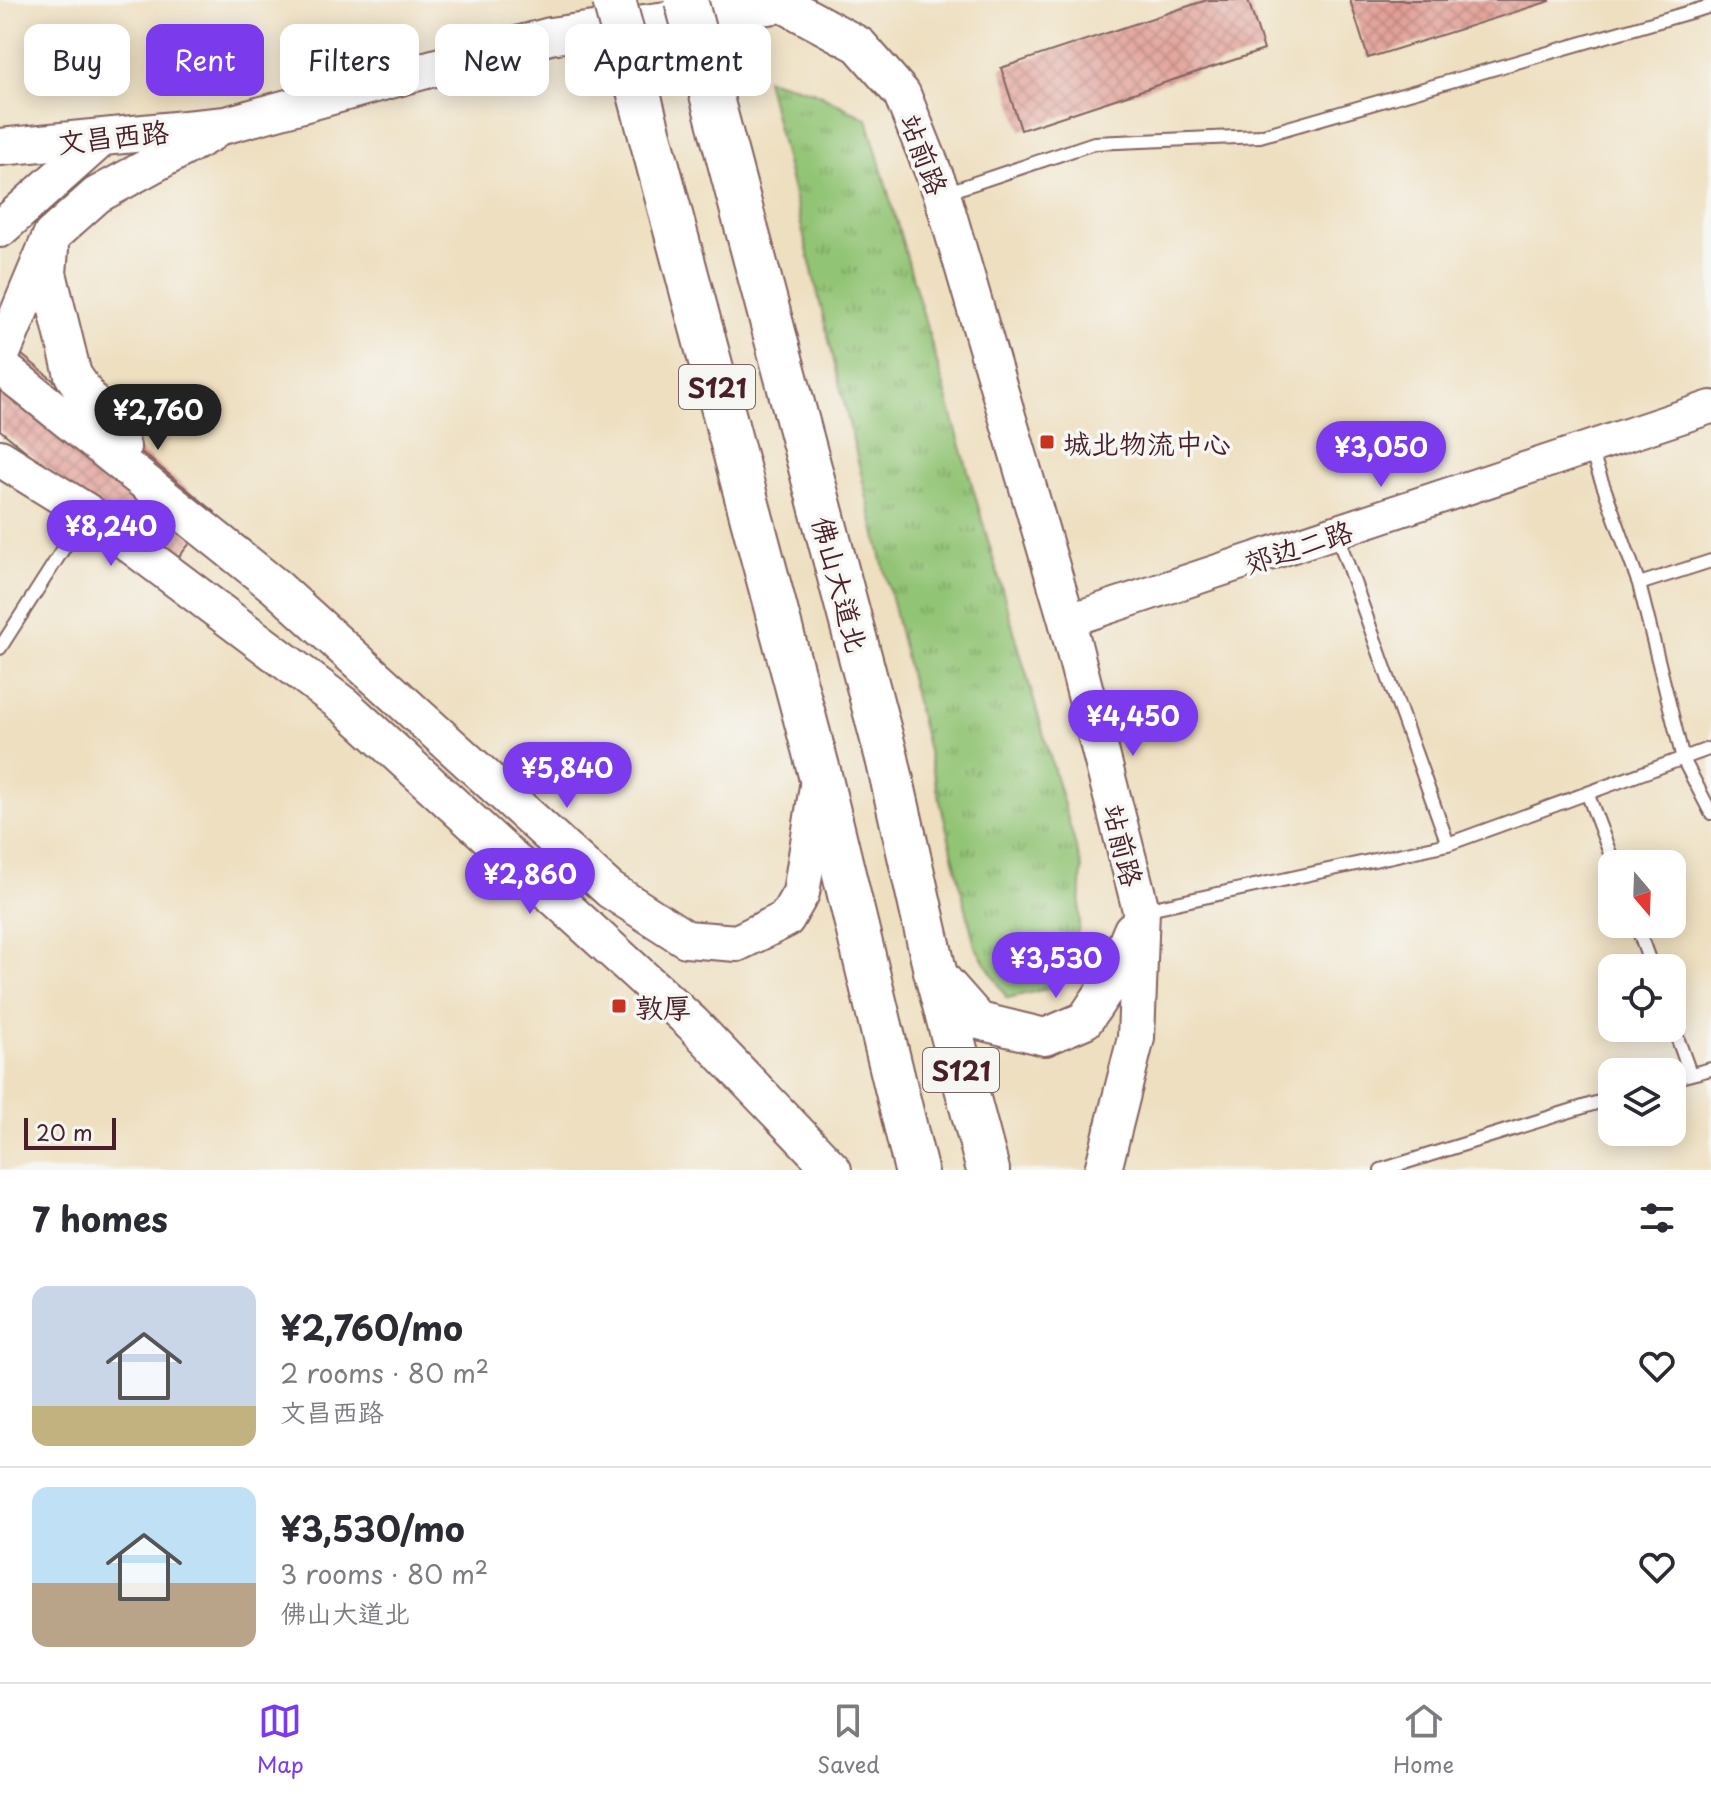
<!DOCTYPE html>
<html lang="en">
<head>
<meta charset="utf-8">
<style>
  :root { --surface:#fff; --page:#f2f2f3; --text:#2b2b33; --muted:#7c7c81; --line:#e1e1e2; --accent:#7c3aed }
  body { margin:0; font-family:"Playpen Sans","LXGW WenKai TC",sans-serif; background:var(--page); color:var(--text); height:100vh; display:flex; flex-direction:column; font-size:30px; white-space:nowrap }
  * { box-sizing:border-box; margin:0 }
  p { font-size:26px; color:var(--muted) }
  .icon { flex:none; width:44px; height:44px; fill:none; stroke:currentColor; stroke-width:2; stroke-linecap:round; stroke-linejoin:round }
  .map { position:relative; height:1170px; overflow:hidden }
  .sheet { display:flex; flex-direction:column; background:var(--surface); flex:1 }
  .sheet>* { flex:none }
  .guide { position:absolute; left:24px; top:24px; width:800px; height:72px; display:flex; gap:16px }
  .needle { width:52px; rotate:161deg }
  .buttons { position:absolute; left:1598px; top:850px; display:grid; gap:16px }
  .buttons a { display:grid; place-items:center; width:88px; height:88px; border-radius:16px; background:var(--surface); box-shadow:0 4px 20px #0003; font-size:40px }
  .scale { position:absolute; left:24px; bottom:20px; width:92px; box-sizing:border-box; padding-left:8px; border:4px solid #4a1f2b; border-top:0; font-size:22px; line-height:28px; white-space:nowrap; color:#4a1f2b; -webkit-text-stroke:6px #f6f6f2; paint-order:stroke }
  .price { position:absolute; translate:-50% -68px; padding:0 18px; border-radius:28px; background:var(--accent); color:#fff; font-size:26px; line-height:52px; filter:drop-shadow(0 2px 4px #0008) }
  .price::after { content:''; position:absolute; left:50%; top:48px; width:24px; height:18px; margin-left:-12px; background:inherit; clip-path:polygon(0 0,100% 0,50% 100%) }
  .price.selected { background:#222; color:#fff }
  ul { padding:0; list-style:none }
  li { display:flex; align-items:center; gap:24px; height:200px; padding:0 32px }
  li+li { border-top:2px solid var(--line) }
  li span { display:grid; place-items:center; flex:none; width:224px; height:160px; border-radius:16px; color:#555 }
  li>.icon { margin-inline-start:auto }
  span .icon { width:96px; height:96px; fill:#fffc; stroke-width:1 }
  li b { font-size:34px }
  h2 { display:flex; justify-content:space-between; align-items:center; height:96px; padding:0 32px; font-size:34px }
  .pill { padding:0 28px; border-radius:16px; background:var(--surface); box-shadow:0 4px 20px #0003; font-size:28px; line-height:72px }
  .pill.selected { background:var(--accent); color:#fff }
  .menu { display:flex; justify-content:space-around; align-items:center; height:112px; border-top:2px solid var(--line); background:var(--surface); font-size:22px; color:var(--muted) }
  .menu a { display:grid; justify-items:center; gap:4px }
  .menu .selected { color:var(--accent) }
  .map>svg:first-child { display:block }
  .park { fill:url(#park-tufts); stroke:#6e7250; stroke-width:2 }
  .building { fill:url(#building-cross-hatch) }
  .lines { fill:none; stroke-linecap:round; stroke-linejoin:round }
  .service-casing { stroke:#83625f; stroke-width:16 }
  .tertiary-casing { stroke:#83625f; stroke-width:36 }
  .secondary-casing { stroke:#83625f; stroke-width:40 }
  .trunk-casing { stroke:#83625f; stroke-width:46 }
  .service { stroke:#fff; stroke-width:12 }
  .tertiary { stroke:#fff; stroke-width:32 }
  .secondary { stroke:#fff; stroke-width:36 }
  .trunk { stroke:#fff; stroke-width:42 }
  .trunk-bridge-casing { stroke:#83625f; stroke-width:46; stroke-linecap:butt }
  .trunk-bridge { stroke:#fff; stroke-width:42 }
  .poi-dot { fill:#c8321e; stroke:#f6f6f2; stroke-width:3 }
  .labels { text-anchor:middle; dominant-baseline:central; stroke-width:7; stroke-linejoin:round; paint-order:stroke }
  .shield { fill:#f6f6f2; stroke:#7e6067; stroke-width:2 }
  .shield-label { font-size:26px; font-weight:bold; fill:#4a1f2b }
  .street-label { font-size:28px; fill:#4a1f2b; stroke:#f6f6f2 }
  .poi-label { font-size:28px; fill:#4a1f2b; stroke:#f6f6f2; text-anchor:start }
</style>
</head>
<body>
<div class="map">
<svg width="1711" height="1170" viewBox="0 0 1711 1170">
  <defs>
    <pattern id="park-tufts" width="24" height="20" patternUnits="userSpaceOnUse" patternTransform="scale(2)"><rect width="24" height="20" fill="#92c474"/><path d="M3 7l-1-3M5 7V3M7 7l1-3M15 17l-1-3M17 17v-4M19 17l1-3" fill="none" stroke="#799f5f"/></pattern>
    <pattern id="building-cross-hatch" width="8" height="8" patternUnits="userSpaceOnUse" patternTransform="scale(2)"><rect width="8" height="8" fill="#e19b92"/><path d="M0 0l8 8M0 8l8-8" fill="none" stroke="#b87e77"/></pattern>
  </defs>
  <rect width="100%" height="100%" fill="#f6f6f2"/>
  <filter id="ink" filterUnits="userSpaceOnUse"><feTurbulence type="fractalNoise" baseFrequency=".0125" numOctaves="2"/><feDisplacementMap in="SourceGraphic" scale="16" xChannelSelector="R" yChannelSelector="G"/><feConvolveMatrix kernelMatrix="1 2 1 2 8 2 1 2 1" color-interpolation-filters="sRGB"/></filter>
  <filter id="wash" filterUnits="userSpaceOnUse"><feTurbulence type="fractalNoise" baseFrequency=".006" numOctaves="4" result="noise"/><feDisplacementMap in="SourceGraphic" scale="32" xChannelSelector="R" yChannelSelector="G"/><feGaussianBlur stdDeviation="1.8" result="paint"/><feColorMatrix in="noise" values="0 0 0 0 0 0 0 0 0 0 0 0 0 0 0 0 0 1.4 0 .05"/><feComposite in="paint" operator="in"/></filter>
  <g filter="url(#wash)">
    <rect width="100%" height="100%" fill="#eedfc0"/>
    <!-- park -->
    <path class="park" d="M766,79L815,92L867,119L1082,868L1079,928L1056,987L1007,998L975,946Z"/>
    <g id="blocks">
      <!-- building -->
      <path class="building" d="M1207,0H1248L1264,50L1021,130L1001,68Z
        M1350,0H1550V1L1368,58Z
        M0,337L215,512L170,568L0,430Z"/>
    </g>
  </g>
  <g filter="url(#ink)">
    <use href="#blocks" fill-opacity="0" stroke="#83625f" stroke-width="2"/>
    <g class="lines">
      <defs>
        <path id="service" d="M945,193L1094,143L1260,136L1711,6
          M1590,449L1639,584L1683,759L1711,813
          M1337,535L1448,844
          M1639,584L1711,561
          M0,648L85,515
          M1588,795L1614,864
          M1144,910L1448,844L1711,748
          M1636,924L1652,968
          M1672,1023L1690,1073
          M1672,1079L1711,1069
          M1381,1170L1612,1098"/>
        <path id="tertiary" d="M1067,621L1711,407"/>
        <path id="secondary" d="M0,147L226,125L550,36L783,4L859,45L902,94L942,194L1067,621L1141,910L1136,1038L1103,1170
          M0,229L103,137
          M50,249L48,273L73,375L122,447
          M0,358L51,236L97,195L211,133
          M0,366L276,587L610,890L686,939L737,943L786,919L801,893L819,780
          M0,458L87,512L345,706L692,1023L833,1170
          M935,971L979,1021L1045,1037L1085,1020L1109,984L1132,930"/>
        <path id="trunk" d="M887,758L935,971L988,1170
          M820,775L916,1170"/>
      </defs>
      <!-- service casing -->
      <use href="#service" class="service-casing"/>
      <!-- tertiary casing -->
      <use href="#tertiary" class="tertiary-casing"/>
      <!-- secondary casing -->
      <use href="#secondary" class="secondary-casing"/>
      <!-- trunk casing -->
      <use href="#trunk" class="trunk-casing"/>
      <!-- service -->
      <use href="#service" class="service"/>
      <!-- tertiary -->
      <use href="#tertiary" class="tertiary"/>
      <!-- secondary -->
      <use href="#secondary" class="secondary"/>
      <!-- trunk -->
      <use href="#trunk" class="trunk"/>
      <defs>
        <path id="trunk-bridge" d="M614,0L820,775
          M686,0L887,758"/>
      </defs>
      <!-- trunk-bridge casing -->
      <use href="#trunk-bridge" class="trunk-bridge-casing"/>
      <!-- trunk-bridge -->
      <use href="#trunk-bridge" class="trunk-bridge"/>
    </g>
  </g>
  <!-- markers -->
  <g class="poi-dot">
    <rect x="1039" y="434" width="16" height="16" rx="4"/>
    <rect x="611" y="998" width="16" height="16" rx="4"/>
  </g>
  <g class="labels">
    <!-- shield labels -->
    <g class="shield">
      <rect x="679" y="365" width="76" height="44" rx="6"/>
      <rect x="923" y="1048" width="76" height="44" rx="6"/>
    </g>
    <g class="shield-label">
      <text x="717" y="387">S121</text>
      <text x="961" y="1070">S121</text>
    </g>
    <!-- street labels -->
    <g class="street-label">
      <text transform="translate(113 136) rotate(-6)">文昌西路</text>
      <text transform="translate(925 154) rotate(69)">站前路</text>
      <text transform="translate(1298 546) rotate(-18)">郊边二路</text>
      <text transform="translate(841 584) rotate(75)">佛山大道北</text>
      <text transform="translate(1124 845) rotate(76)">站前路</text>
    </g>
    <!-- poi labels -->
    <g class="poi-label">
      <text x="1063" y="442">城北物流中心</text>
      <text x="635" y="1006">敦厚</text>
    </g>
  </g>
</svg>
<div class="buttons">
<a><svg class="needle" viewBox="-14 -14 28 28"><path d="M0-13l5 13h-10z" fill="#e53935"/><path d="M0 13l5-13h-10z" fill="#7c7c81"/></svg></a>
<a><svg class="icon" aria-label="locate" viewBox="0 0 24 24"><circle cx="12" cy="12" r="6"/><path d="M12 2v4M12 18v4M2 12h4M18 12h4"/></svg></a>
<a><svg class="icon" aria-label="layers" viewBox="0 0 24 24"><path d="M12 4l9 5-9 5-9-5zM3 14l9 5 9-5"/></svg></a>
</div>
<div class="scale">20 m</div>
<b class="price selected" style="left:158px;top:452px">¥2,760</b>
<b class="price" style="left:1381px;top:489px">¥3,050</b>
<b class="price" style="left:111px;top:568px">¥8,240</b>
<b class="price" style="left:1133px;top:758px">¥4,450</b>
<b class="price" style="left:567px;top:810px">¥5,840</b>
<b class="price" style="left:530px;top:916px">¥2,860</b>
<b class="price" style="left:1056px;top:1000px">¥3,530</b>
<div class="guide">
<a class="pill">Buy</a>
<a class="pill selected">Rent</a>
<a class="pill">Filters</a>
<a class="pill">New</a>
<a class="pill">Apartment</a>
</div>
</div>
<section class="sheet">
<h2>7 homes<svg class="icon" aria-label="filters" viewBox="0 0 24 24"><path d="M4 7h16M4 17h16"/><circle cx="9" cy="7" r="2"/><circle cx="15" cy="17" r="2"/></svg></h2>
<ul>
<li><span style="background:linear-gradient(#c9d6e8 75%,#c2b280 0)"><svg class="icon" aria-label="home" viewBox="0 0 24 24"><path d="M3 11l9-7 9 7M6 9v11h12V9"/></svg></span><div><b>¥2,760/mo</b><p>2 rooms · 80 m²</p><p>文昌西路</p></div><svg class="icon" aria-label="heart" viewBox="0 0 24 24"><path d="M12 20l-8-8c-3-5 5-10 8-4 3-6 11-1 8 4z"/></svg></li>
<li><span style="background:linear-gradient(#bfe0f5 60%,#b9a48a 0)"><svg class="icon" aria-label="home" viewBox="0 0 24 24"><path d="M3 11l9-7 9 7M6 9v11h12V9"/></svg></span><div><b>¥3,530/mo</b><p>3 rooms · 80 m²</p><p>佛山大道北</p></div><svg class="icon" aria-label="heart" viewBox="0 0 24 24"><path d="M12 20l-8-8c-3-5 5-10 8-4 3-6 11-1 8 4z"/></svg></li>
</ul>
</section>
<nav class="menu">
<a class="selected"><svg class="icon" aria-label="map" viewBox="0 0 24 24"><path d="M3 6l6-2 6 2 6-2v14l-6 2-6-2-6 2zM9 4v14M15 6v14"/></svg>Map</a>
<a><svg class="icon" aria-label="saved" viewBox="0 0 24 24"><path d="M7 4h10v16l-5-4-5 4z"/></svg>Saved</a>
<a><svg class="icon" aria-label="home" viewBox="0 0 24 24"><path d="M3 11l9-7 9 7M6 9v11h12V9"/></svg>Home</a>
</nav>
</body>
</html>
